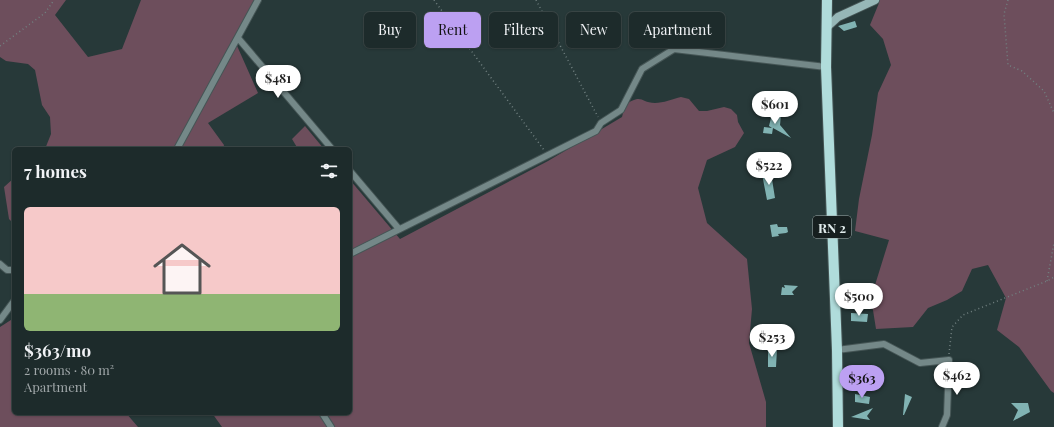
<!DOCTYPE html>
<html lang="en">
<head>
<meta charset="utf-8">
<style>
  :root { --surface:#1d2b2b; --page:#2a3737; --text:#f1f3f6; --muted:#a0a7a9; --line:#3b4747; --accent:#bca0f2 }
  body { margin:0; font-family:"Playfair Display",serif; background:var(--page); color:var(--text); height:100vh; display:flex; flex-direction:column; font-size:15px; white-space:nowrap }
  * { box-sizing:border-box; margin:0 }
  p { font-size:13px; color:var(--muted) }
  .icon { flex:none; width:22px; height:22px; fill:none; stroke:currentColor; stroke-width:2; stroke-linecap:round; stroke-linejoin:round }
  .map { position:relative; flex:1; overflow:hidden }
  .panel { position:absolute; left:12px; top:147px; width:340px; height:268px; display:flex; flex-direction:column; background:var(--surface); border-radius:6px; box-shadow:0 1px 3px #0004,0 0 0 1px var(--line) }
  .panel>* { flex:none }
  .top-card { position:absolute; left:364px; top:12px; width:380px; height:36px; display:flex; gap:8px }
  .price { position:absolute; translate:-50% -34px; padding:0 9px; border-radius:14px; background:#fff; color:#222; font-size:13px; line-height:26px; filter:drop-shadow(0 1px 2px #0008) }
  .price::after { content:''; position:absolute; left:50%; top:24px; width:12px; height:9px; margin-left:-6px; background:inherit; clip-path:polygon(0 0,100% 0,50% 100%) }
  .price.selected { background:var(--accent); color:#111 }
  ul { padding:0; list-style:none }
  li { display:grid; align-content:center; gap:8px; height:212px; padding:0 12px }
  li span { display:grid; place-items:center; height:124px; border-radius:6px; color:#555 }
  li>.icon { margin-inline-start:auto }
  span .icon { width:72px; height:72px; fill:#fffc; stroke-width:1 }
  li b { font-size:17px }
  h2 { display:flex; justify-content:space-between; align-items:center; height:48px; padding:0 12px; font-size:17px }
  .pill { padding:0 14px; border-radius:6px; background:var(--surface); box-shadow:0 1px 3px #0004,0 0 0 1px var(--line); font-size:14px; line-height:36px }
  .pill.selected { background:var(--accent); color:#111 }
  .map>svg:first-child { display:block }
  .green { fill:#6d4e5c }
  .building { fill:#81b3b3 }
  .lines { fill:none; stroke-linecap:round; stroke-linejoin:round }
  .street-casing { stroke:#455555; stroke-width:8 }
  .secondary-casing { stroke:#455555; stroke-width:10 }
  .primary-casing { stroke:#455555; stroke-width:12 }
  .path { stroke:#728181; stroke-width:1.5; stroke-dasharray:1 3; stroke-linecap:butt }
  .street { stroke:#748888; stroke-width:6 }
  .secondary { stroke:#96b7b7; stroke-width:8 }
  .primary { stroke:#b0dcdb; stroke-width:10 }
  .labels { text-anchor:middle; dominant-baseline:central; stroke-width:4; stroke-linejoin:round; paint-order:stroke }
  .shield { fill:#161f1f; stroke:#a3aeae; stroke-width:1 }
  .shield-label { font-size:13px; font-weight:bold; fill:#e0ebeb }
</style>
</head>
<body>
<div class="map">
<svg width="1054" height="427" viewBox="0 0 1054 427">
  <rect width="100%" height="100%" fill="#273939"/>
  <!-- green -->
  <path class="green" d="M0,0H66L55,15L88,57L122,49L141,0H255L234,39L258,93L208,123L224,145L223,149H45L51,134L50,117L42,105L35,70L28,64L6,61L0,57Z
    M878,0H1054V393L1051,391L1019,347L997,330L1006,298L988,265L972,269L962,291L947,300L928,308L913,327L876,329L872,304L875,285L889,240L855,231L859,199L872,135L878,93L891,65L883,39L870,25L879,3Z
    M681,97L689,99L699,111H707L724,107L731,109L737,115L738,122L744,133L735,147L707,160L698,188L707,223L747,259L752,309L749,343L766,402V427H222L212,413H350V180L400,239L548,161L622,117L625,105C643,93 640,103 655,103C663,103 673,99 681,97Z
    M305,126L324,149H298L292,139Z
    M14,178V224L9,219L4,187Z
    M14,318V413H126L138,427H0V327Z"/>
  <!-- building -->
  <path class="building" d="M855,21L857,27L844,31L838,26Z
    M772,114L781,115L780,125L791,138L773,128L772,134L763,133L764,127L772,128L769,126Z
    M771,173L775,198L767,200L762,174Z
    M777,224L778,227H787L788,232L786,233L778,234L779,236L772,237L770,225Z
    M784,285L798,286L792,292L794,295H781L782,287L785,288Z
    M851,313L868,314L867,322L851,321Z
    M768,349H777L776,367H768Z
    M855,394L870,397L869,404L855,402Z
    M905,394L912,397L904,415H903Z
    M1011,403H1028L1030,412L1013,421L1018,410Z
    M873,408L867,416L870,420L851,417Z"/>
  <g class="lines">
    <defs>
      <path id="street" d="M238,38L332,149
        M177,149L258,0
        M350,171L399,229
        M350,254L596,131L601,123L621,110L642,69L674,49L826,67
        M0,264L7,270H14
        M0,320L14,301
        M837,350L884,344L920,363L949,360L947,415L942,427
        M322,413L331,427"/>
      <path id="secondary" d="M827,27L838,17L875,0"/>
      <path id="primary" d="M827,0L826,67L837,350L838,427"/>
    </defs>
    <!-- street casing -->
    <use href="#street" class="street-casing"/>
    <!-- secondary casing -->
    <use href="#secondary" class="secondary-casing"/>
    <!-- primary casing -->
    <use href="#primary" class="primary-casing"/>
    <!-- path -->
    <path class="path" d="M434,0L544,150
      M536,0L598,117
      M1008,0L1004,14L1008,65L1022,71L1044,91L1054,113
      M0,46L45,13L54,0
      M1047,281L1054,243
      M949,354L952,327L963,315L1047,281L1054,277"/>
    <!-- street -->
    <use href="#street" class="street"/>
    <!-- secondary -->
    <use href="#secondary" class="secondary"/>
    <!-- primary -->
    <use href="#primary" class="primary"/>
  </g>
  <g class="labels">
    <!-- shield labels -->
    <rect class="shield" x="813" y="216" width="38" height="22" rx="3"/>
    <g class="shield-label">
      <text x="832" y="227">RN 2</text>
    </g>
  </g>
</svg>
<b class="price" style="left:278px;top:99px">$481</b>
<b class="price" style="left:775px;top:125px">$601</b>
<b class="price" style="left:769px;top:186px">$522</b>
<b class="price" style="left:859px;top:317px">$500</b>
<b class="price" style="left:772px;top:358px">$253</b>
<b class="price" style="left:957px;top:396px">$462</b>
<b class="price selected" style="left:862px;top:399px">$363</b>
<div class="top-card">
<a class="pill">Buy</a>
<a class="pill selected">Rent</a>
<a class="pill">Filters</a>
<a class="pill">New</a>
<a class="pill">Apartment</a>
</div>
<section class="panel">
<h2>7 homes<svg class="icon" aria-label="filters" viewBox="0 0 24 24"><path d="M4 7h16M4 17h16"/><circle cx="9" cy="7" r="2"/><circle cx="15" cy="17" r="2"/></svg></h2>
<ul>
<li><span style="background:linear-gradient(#f6c9c9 70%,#8fb573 0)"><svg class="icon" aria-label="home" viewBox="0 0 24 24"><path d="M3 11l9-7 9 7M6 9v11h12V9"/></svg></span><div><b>$363/mo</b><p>2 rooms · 80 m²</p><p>Apartment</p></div></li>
</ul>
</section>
</div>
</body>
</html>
